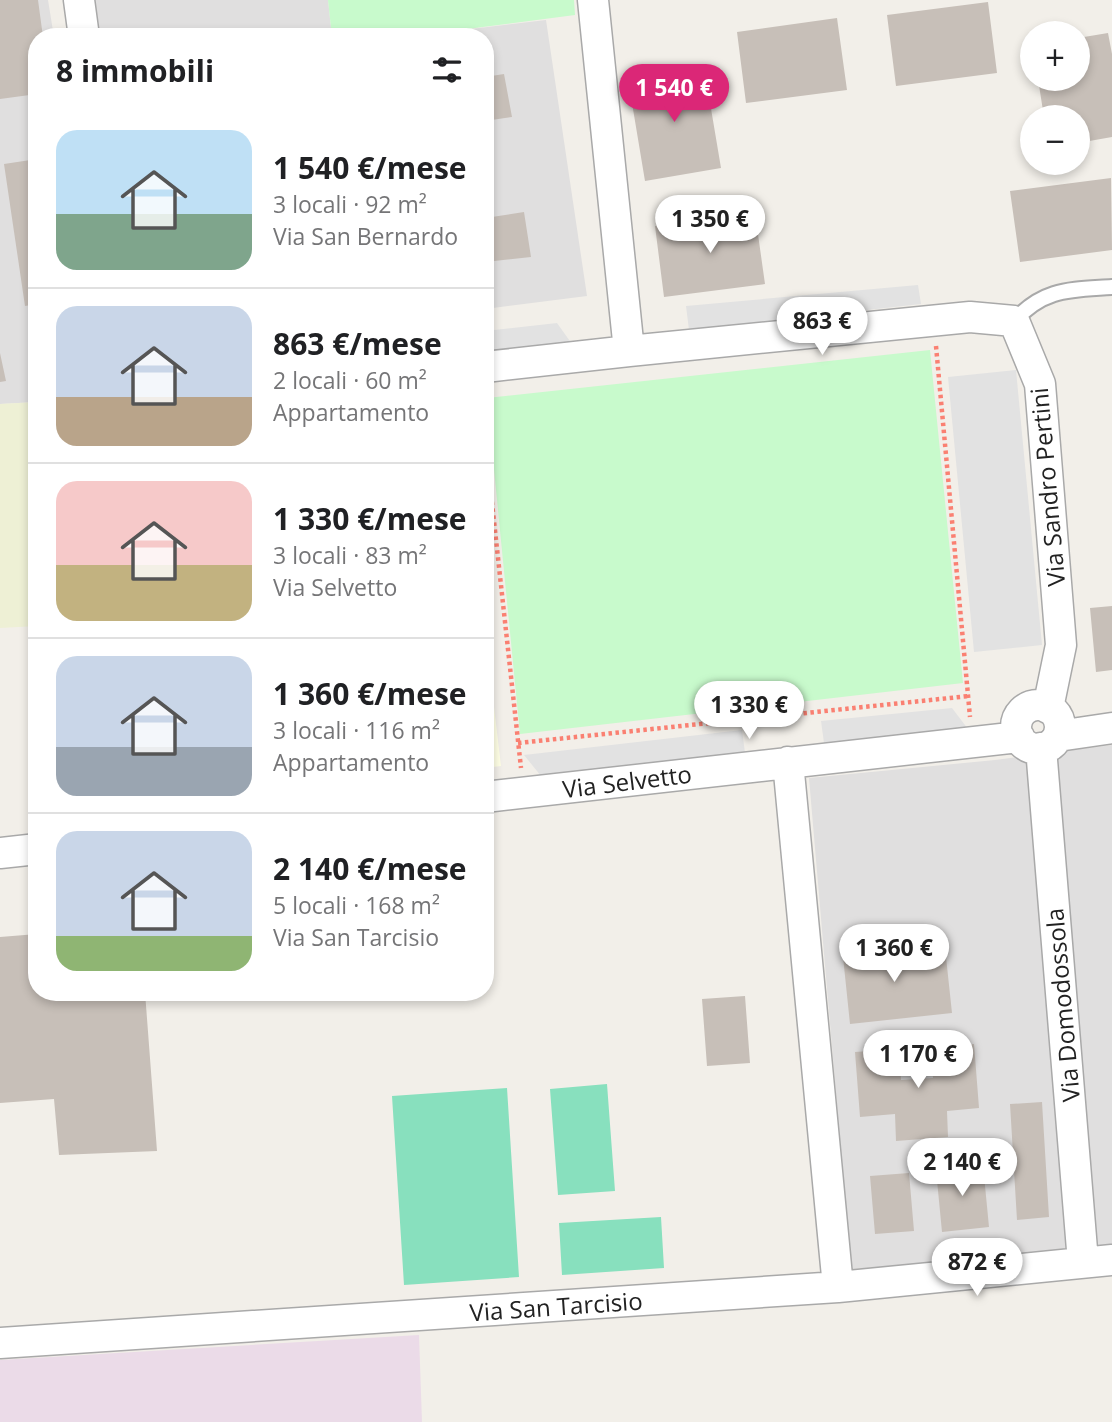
<!DOCTYPE html>
<html lang="it">
<head>
<meta charset="utf-8">
<style>
  :root { --surface:#fff; --page:#f6f6f6; --text:#202124; --muted:#757577; --line:#e0e0e0; --accent:#db2777 }
  body { margin:0; font-family:"Open Sans",sans-serif; background:var(--page); color:var(--text); height:100vh; display:flex; flex-direction:column; font-size:26px; white-space:nowrap }
  * { box-sizing:border-box; margin:0 }
  p { font-size:23px; color:var(--muted) }
  .icon { flex:none; width:38px; height:38px; fill:none; stroke:currentColor; stroke-width:2; stroke-linecap:round; stroke-linejoin:round }
  .map { position:relative; flex:1; overflow:hidden }
  .drawer { position:absolute; left:28px; top:28px; width:466px; height:973px; display:flex; flex-direction:column; background:var(--surface); border-radius:28px; box-shadow:0 4px 10px #0003 }
  .drawer>* { flex:none }
  .controls { position:absolute; left:1020px; top:21px; display:grid; gap:14px }
  .controls a { display:grid; place-items:center; width:70px; height:70px; border-radius:50%; background:var(--surface); box-shadow:0 4px 10px #0003; font-size:35px }
  .price { position:absolute; translate:-50% -60px; padding:0 16px; border-radius:24px; background:#fff; color:#222; font-size:23px; line-height:46px; filter:drop-shadow(0 2px 4px #0008) }
  .price::after { content:''; position:absolute; left:50%; top:42px; width:21px; height:16px; margin-left:-10px; background:inherit; clip-path:polygon(0 0,100% 0,50% 100%) }
  .price.active { background:var(--accent); color:#fff }
  ul { padding:0; list-style:none }
  li { display:flex; align-items:center; gap:21px; height:175px; padding:0 28px }
  li+li { border-top:2px solid var(--line) }
  li span { display:grid; place-items:center; flex:none; width:196px; height:140px; border-radius:21px; color:#555 }
  li>.icon { margin-inline-start:auto }
  span .icon { width:84px; height:84px; fill:#fffc; stroke-width:1 }
  li b { font-size:30px }
  h2 { display:flex; justify-content:space-between; align-items:center; height:84px; padding:0 28px; font-size:30px }
  .map>svg:first-child { display:block }
  .residential { fill:#e0dfdf }
  .industrial { fill:#ebdbe8 }
  .education { fill:#ffffe5 }
  .farmland { fill:#eef0d5 }
  .park { fill:#c8facc }
  .pitch { fill:#88e0be }
  .parking { fill:#e2e2e2 }
  .building { fill:#c7bfb8 }
  .lines { fill:none; stroke-linecap:round; stroke-linejoin:round }
  .lane-casing { stroke:#a9a9a9; stroke-width:18 }
  .street-casing { stroke:#a9a9a9; stroke-width:33 }
  .path { stroke:#fa8072; stroke-width:4.5; stroke-dasharray:3.5 3.5; stroke-linecap:butt }
  .lane { stroke:#fff; stroke-width:14 }
  .street { stroke:#fff; stroke-width:30 }
  .labels { text-anchor:middle; dominant-baseline:central; stroke-width:5; stroke-linejoin:round; paint-order:stroke }
  .street-label { font-size:24px; fill:#222; stroke:#fff }
</style>
</head>
<body>
<div class="map">
<svg width="1112" height="1422" viewBox="0 0 1112 1422">
  <rect width="100%" height="100%" fill="#f2efe9"/>
  <!-- residential -->
  <path class="residential" d="M0,0H48L54,37H37V402L0,404Z
    M95,0H328L332,37H100Z
    M546,20L587,296L485,309V37H405Z
    M1112,745V1251L851,1269L809,778L995,760Z"/>
  <!-- industrial -->
  <path class="industrial" d="M419,1335L422,1422H0V1360Z"/>
  <!-- education -->
  <path class="education" d="M485,631L501,766L485,768Z"/>
  <!-- farmland -->
  <path class="farmland" d="M37,402V626L0,628V404Z"/>
  <!-- park -->
  <path class="park" d="M328,0H574L575,15L405,37H332Z
    M930,350L963,683L520,734L487,398Z"/>
  <!-- pitch -->
  <path class="pitch" d="M607,1084L615,1191L558,1195L550,1089Z
    M507,1088L519,1277L404,1285L392,1096Z
    M661,1217L664,1268L562,1275L559,1223Z"/>
  <!-- parking -->
  <path class="parking" d="M918,285L921,304L689,330L686,306Z
    M557,323L572,344L485,355V331Z
    M1016,370L1042,645L974,652L948,377Z
    M952,708L968,729L824,743L821,721Z
    M742,730L745,753L541,776L524,755Z"/>
  <!-- building -->
  <path class="building" d="M0,0H38L43,37H37V94L0,99Z
    M988,2L997,73L896,86L887,15Z
    M837,18L847,90L746,103L737,32Z
    M1108,33L1112,54V137L1078,143V117H1044L1038,79H1078V38Z
    M704,67L721,168L645,181L628,79Z
    M504,74L512,117L485,121V77Z
    M37,159V304L25,306L4,164Z
    M1111,178L1112,250L1020,262L1010,191Z
    M485,209L492,217L524,212L531,257L485,262Z
    M755,213L765,284L664,297L655,226Z
    M0,353L6,381L0,382Z
    M1112,606V670L1096,672L1090,608Z
    M37,934V992H145L157,1151L59,1155L54,1099L0,1103V937Z
    M900,941L902,961L946,957L952,1013L850,1024L842,947Z
    M745,996L750,1063L707,1066L702,999Z
    M974,1044L979,1108L947,1111L948,1137L896,1141L895,1114L860,1117L855,1052L899,1049L901,1080L933,1078L930,1047Z
    M1042,1102L1049,1217L1017,1220L1010,1104Z
    M983,1165L989,1227L942,1232L936,1170Z
    M909,1173L914,1231L875,1234L870,1176Z"/>
  <g class="lines">
    <defs>
      <path id="lane" d="M1014,321C1044,288 1070,290 1112,287"/>
      <path id="street" d="M79,0L84,37
        M629,351L970,317L1014,321L1040,384L1061,645L1048,708
        M485,367L629,351L593,0
        M1016 727a22 22 0 1 1 44 0a22 22 0 1 1-44 0Z
        M1058,736L1112,728
        M1041,748L1083,1262
        M788,762L838,1287
        M485,797L1019,737
        M0,853L37,849
        M0,1343L838,1287L1112,1260"/>
    </defs>
    <!-- lane casing -->
    <use href="#lane" class="lane-casing"/>
    <!-- street casing -->
    <use href="#street" class="street-casing"/>
    <!-- path -->
    <path class="path" d="M936,346L970,717
      M485,439L521,768
      M518,743L969,696"/>
    <!-- lane -->
    <use href="#lane" class="lane"/>
    <!-- street -->
    <use href="#street" class="street"/>
  </g>
  <g class="labels">
    <!-- street labels -->
    <g class="street-label">
      <text transform="translate(1047 487) rotate(-95)">Via Sandro Pertini</text>
      <text transform="translate(627 781) rotate(-7)">Via Selvetto</text>
      <text transform="translate(1062 1005) rotate(-95)">Via Domodossola</text>
      <text transform="translate(556 1306) rotate(-4)">Via San Tarcisio</text>
    </g>
  </g>
</svg>
<div class="controls">
<a>+</a>
<a>−</a>
</div>
<b class="price active" style="left:674px;top:124px">1 540 €</b>
<b class="price" style="left:710px;top:255px">1 350 €</b>
<b class="price" style="left:822px;top:357px">863 €</b>
<b class="price" style="left:749px;top:741px">1 330 €</b>
<b class="price" style="left:894px;top:984px">1 360 €</b>
<b class="price" style="left:918px;top:1090px">1 170 €</b>
<b class="price" style="left:962px;top:1198px">2 140 €</b>
<b class="price" style="left:977px;top:1298px">872 €</b>
<section class="drawer">
<h2>8 immobili<svg class="icon" aria-label="filters" viewBox="0 0 24 24"><path d="M4 7h16M4 17h16"/><circle cx="9" cy="7" r="2"/><circle cx="15" cy="17" r="2"/></svg></h2>
<ul>
<li><span style="background:linear-gradient(#bfe0f5 60%,#7fa58c 0)"><svg class="icon" aria-label="home" viewBox="0 0 24 24"><path d="M3 11l9-7 9 7M6 9v11h12V9"/></svg></span><div><b>1 540 €/mese</b><p>3 locali · 92 m²</p><p>Via San Bernardo</p></div></li>
<li><span style="background:linear-gradient(#c9d6e8 65%,#b9a48a 0)"><svg class="icon" aria-label="home" viewBox="0 0 24 24"><path d="M3 11l9-7 9 7M6 9v11h12V9"/></svg></span><div><b>863 €/mese</b><p>2 locali · 60 m²</p><p>Appartamento</p></div></li>
<li><span style="background:linear-gradient(#f6c9c9 60%,#c2b280 0)"><svg class="icon" aria-label="home" viewBox="0 0 24 24"><path d="M3 11l9-7 9 7M6 9v11h12V9"/></svg></span><div><b>1 330 €/mese</b><p>3 locali · 83 m²</p><p>Via Selvetto</p></div></li>
<li><span style="background:linear-gradient(#c9d6e8 65%,#9aa5b1 0)"><svg class="icon" aria-label="home" viewBox="0 0 24 24"><path d="M3 11l9-7 9 7M6 9v11h12V9"/></svg></span><div><b>1 360 €/mese</b><p>3 locali · 116 m²</p><p>Appartamento</p></div></li>
<li><span style="background:linear-gradient(#c9d6e8 75%,#8fb573 0)"><svg class="icon" aria-label="home" viewBox="0 0 24 24"><path d="M3 11l9-7 9 7M6 9v11h12V9"/></svg></span><div><b>2 140 €/mese</b><p>5 locali · 168 m²</p><p>Via San Tarcisio</p></div></li>
</ul>
</section>
</div>
</body>
</html>
